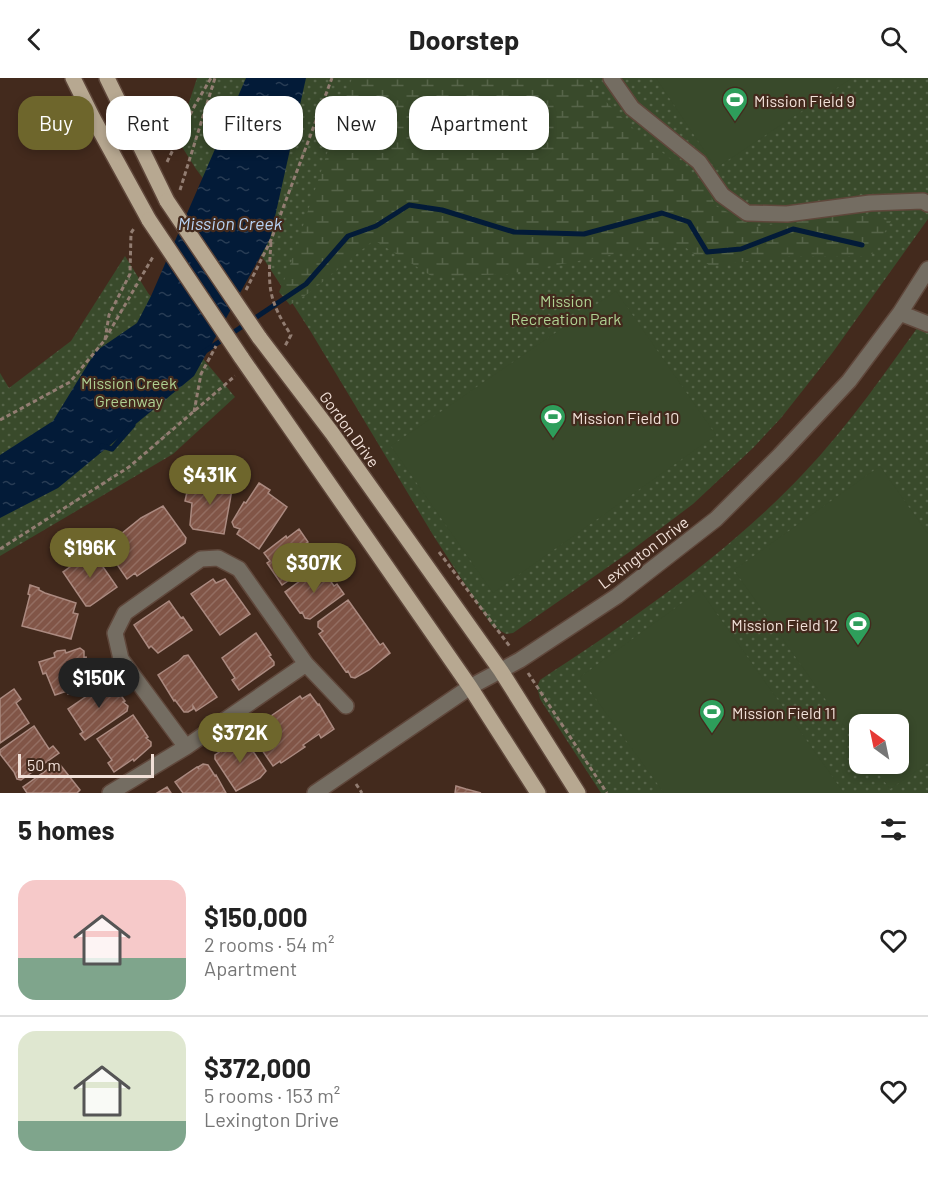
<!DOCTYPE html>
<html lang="en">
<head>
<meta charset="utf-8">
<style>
  :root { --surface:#fff; --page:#f2f2f2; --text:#222; --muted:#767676; --line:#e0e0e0; --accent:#6e662c }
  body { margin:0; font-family:Barlow,sans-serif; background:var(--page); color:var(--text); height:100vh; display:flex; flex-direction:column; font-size:22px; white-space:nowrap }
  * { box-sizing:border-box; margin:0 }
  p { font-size:20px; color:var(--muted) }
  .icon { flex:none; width:33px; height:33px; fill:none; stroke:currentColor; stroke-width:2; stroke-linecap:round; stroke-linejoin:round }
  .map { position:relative; height:715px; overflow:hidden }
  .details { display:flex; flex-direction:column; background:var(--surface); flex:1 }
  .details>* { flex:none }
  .banner { position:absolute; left:18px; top:18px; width:600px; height:54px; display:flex; gap:12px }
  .needle { width:39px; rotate:327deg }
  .controls { position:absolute; left:849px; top:636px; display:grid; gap:12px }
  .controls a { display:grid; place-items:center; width:60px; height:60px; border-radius:12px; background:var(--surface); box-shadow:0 3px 9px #0003; font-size:30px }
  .scale { position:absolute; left:18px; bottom:15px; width:136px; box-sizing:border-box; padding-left:6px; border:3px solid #f1e0d8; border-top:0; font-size:16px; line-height:21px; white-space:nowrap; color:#f1e0d8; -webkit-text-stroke:4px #432a1d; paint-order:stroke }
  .price { position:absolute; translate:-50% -51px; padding:0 14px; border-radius:21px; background:var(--accent); color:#fff; font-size:20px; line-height:39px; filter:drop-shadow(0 2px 3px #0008) }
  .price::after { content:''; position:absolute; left:50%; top:36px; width:18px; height:14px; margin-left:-9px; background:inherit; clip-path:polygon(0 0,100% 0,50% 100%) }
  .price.on { background:#222; color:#fff }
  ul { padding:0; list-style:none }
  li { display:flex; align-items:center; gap:18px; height:150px; padding:0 18px }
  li+li { border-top:2px solid var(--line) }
  li span { display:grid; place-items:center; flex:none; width:168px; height:120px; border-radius:18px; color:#555 }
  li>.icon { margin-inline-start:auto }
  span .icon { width:72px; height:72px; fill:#fffc; stroke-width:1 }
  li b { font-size:26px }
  h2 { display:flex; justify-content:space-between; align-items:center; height:72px; padding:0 18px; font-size:26px }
  .tag { padding:0 21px; border-radius:18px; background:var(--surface); box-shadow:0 3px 9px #0003; font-size:21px; line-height:54px }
  .tag.on { background:var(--accent); color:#fff }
  header { display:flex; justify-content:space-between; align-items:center; height:78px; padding:0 18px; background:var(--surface); font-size:27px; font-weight:700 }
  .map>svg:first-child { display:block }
  .grass { fill:url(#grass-dots); fill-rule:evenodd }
  .wetland { fill:url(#wetland-marsh) }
  .garden { fill:#394a2b }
  .water { fill:url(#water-ripples) }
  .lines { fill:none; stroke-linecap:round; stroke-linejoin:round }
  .stream { stroke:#031b38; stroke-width:5 }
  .building { fill:url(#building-hatch); stroke:#ab8a80; stroke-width:1.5 }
  .minor-casing { stroke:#5f473b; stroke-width:18 }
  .major-casing { stroke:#5f473b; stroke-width:18 }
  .path { stroke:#927d72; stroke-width:3; stroke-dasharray:4.5 3; stroke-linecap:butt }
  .minor { stroke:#746d62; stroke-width:15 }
  .major { stroke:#b7a891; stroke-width:15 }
  .major-bridge-casing { stroke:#5f473b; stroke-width:18; stroke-linecap:butt }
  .major-bridge { stroke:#b7a891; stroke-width:15 }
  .labels { text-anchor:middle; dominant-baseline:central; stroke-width:4.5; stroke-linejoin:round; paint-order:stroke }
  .poi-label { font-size:16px; fill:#f1e0d8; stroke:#432a1d; text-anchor:start }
  .park-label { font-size:16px; fill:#afd192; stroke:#432a1d }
  .street-label { font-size:16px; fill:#f1e0d8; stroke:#432a1d }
  .water-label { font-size:18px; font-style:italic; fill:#b8d3f5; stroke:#432a1d }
</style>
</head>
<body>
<header><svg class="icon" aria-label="back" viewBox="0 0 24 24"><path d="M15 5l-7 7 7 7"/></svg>Doorstep<svg class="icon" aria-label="search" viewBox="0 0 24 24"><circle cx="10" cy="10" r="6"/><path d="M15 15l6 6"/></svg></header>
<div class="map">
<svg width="928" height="715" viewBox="0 0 928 715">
  <defs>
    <pattern id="grass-dots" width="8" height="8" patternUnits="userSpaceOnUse" patternTransform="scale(1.5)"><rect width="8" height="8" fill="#394a2b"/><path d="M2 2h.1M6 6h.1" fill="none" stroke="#566449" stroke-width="1.8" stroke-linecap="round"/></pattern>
    <pattern id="wetland-marsh" width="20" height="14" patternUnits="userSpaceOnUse" patternTransform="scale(1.5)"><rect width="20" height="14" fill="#394a2b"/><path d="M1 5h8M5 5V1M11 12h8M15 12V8" fill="none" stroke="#566449"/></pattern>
    <pattern id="water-ripples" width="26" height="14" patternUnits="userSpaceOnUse" patternTransform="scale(1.5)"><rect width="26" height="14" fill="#031b38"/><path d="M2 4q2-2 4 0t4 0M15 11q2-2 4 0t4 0" fill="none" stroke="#283c54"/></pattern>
    <pattern id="building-hatch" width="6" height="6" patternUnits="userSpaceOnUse" patternTransform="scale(1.5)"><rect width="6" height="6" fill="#815547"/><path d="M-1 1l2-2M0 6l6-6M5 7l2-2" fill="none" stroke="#936d61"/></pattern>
  </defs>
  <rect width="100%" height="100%" fill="#432a1d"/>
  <!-- grass -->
  <path class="grass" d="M197,0H928V141L833,274L781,340L753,370L693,426L628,475L513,555L506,556L492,548L433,457L311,254L265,183L196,91L177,61Z
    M125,178L148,215L235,319L173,376L0,478V295L9,310L71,263Z
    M928,235V715H601L540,621L537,609L540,602C633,541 725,478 802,397C850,347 888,290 928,235ZM860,646H898V686H860Z"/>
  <!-- wetland -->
  <path class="wetland" d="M352,0H588L597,15L636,53L706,110L716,128L755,149L852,134L891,143L871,178H787L710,188L685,169L659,168L508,196L433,199L374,162L309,215L290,227L279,214L288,193Z"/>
  <!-- garden -->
  <path class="garden" d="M656,0H852L716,90Z
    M616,213L716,357L493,515L391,368Z
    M880,388L928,456V685L890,711L871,686H898V646H860L859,669L734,492Z
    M700,512L844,715H664L580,599Z"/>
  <!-- water -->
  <path class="water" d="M246,0H306L270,161L194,298L58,410L0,440V377L53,343L96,273L137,245L151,218Z"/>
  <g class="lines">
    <!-- stream -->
    <path class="stream" d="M204,274L306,206L348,158L376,148L409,127L442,132L514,154L584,156L662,135L689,144L707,174L741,171L793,151L862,167
      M102,368L112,371L133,347"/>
  </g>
  <!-- building -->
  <path class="building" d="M202,401L221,404L223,403L233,406L224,456L193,451L190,447L192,425L185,423L187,414L198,406H201Z
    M259,405L270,412L268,415L287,429L259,471L237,456L240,451L234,449L232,444L244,424L246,425Z
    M163,428L186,460L185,465L137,498L135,495L127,501L105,469L141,440Z
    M299,451L308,464L305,466L317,483L282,507L267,485L270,483L264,475L286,458L287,460Z
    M92,473L117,509L90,528H86L63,494Z
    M319,489L322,491L334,508L337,506L344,516L310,541L305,540L302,534L300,535L285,514Z
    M213,501L216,505L225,501L250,536L220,557L191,516Z
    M30,507L39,510V512L45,515L76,525L73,535L78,536L71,561L22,548L30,517L28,516Z
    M348,522L380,567L383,565L390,575L369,592L355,600L351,599L348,593L346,594L319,556L323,553L318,549V544Z
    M169,523L181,540L183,539L192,552L158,575L151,568L149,570L134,547Z
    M256,555L271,577L269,578L274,584V587L239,612L232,602L235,600L222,580Z
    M80,570L84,573V580L86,579L94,604L78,609L80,612L68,616L67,613L55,617L46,595L43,596L39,584L55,579L54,575L57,573L65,572L66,575Z
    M188,577L217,619L196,633L193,628V631L188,634H184L175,622L174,623L158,597L179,583L184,578Z
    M110,602L125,623L123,624L128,628L127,633L85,662L80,656L83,654L68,631Z
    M14,611L21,621L16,625L29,645L0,665V621Z
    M310,616L318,627L319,626L334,651L321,660L319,656L303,667L305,669L281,685L280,683L273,688L251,656L252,651L300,618L302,621Z
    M133,637L148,659L146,660L151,664V668L134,683L133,681L114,694L108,685L112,682L97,661Z
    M34,648L49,671L53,668L59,675L21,702L17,701L14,694L0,676V672Z
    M243,658L266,693L260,700L236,713L215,681V677L221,673L222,674L221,672Z
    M58,684L80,712L77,715H27L23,709Z
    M203,686L208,687L215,698L216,697L226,715H183L175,704L197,689L199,691L198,689Z
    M456,708L466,711L481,715H455Z
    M167,709L171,715H157Z"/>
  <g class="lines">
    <defs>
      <path id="minor" d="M611,0L632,30L699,84L722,117L747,135L787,136L870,125L923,123L928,126
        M900,235L928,246
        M186,669L121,581L115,555L125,535L201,481L218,480L239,491L306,586L346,628
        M110,715L186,669L306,586
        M315,715L470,609L520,582L617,518L716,441L780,377L849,303L900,235L928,191"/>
      <path id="major" d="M73,0L93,40L149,142
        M107,0L167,123
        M259,259L332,355L501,593L578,715
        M241,279L470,609L538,715"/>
    </defs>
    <!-- minor casing -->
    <use href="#minor" class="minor-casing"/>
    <!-- major casing -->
    <use href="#major" class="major-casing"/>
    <!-- path -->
    <path class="path" d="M167,84L195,27L211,0
      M180,112L215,0
      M271,164C268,208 267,220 291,257L285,268
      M246,212L271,162L332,0
      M105,262L109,237L130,196L131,155L135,149
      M194,334L201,296L216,268
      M0,342L70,304L104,263L154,177
      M0,471L129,389L235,298
      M439,474L511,570
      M528,595L607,715
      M356,706L362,715"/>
    <!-- minor -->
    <use href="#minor" class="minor"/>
    <!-- major -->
    <use href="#major" class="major"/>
    <defs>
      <path id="major-bridge" d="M167,123L259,259
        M149,142L241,279"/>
    </defs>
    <!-- major-bridge casing -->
    <use href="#major-bridge" class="major-bridge-casing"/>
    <!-- major-bridge -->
    <use href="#major-bridge" class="major-bridge"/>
  </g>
  <!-- icons -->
  <defs>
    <symbol id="stadium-pin" viewBox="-11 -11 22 30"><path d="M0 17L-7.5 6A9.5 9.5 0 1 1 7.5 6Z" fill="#2e9e5b" stroke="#432a1d"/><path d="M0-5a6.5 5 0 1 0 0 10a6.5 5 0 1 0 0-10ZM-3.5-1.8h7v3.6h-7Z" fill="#fff"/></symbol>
  </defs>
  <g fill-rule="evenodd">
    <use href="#stadium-pin" x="720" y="7" width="30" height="40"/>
    <use href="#stadium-pin" x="538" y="324" width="30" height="40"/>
    <use href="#stadium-pin" x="843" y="531" width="30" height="40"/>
    <use href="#stadium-pin" x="697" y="619" width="30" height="40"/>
  </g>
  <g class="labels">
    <!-- poi labels -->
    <g class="poi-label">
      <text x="754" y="22">Mission Field 9</text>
      <text x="572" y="339">Mission Field 10</text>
      <text x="838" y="546" text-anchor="end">Mission Field 12</text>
      <text x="732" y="634">Mission Field 11</text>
    </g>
    <!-- park labels -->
    <g class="park-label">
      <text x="566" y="222">Mission<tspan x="566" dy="18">Recreation Park</tspan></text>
      <text x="129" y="304">Mission Creek<tspan x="129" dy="18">Greenway</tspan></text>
    </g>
    <!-- street labels -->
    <g class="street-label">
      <text transform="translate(350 351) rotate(54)">Gordon Drive</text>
      <text transform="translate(643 474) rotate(-37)">Lexington Drive</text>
    </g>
    <!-- water labels -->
    <g class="water-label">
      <text x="230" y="145">Mission Creek</text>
    </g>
  </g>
</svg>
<div class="controls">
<a><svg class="needle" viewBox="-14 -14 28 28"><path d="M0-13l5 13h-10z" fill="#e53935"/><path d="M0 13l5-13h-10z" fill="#767676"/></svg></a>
</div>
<div class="scale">50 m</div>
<b class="price" style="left:210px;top:428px">$431K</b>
<b class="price" style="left:90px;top:501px">$196K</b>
<b class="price" style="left:314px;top:516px">$307K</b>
<b class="price on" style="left:99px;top:631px">$150K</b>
<b class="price" style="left:240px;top:686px">$372K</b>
<div class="banner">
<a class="tag on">Buy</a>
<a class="tag">Rent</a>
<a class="tag">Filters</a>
<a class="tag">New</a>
<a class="tag">Apartment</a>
</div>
</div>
<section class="details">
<h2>5 homes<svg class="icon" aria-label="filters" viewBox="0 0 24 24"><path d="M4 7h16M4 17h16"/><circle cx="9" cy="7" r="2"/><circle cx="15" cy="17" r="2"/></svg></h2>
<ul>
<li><span style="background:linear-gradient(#f6c9c9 65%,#7fa58c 0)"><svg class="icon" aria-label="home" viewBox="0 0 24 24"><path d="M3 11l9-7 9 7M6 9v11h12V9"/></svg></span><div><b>$150,000</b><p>2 rooms · 54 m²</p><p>Apartment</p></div><svg class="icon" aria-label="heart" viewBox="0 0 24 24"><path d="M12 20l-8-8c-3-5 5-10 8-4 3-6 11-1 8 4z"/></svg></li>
<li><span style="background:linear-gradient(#dfe7d0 75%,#7fa58c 0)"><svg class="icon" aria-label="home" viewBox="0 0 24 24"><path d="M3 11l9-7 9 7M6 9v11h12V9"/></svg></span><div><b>$372,000</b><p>5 rooms · 153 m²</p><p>Lexington Drive</p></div><svg class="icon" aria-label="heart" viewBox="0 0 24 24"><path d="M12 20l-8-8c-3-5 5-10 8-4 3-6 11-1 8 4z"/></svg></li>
</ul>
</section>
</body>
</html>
